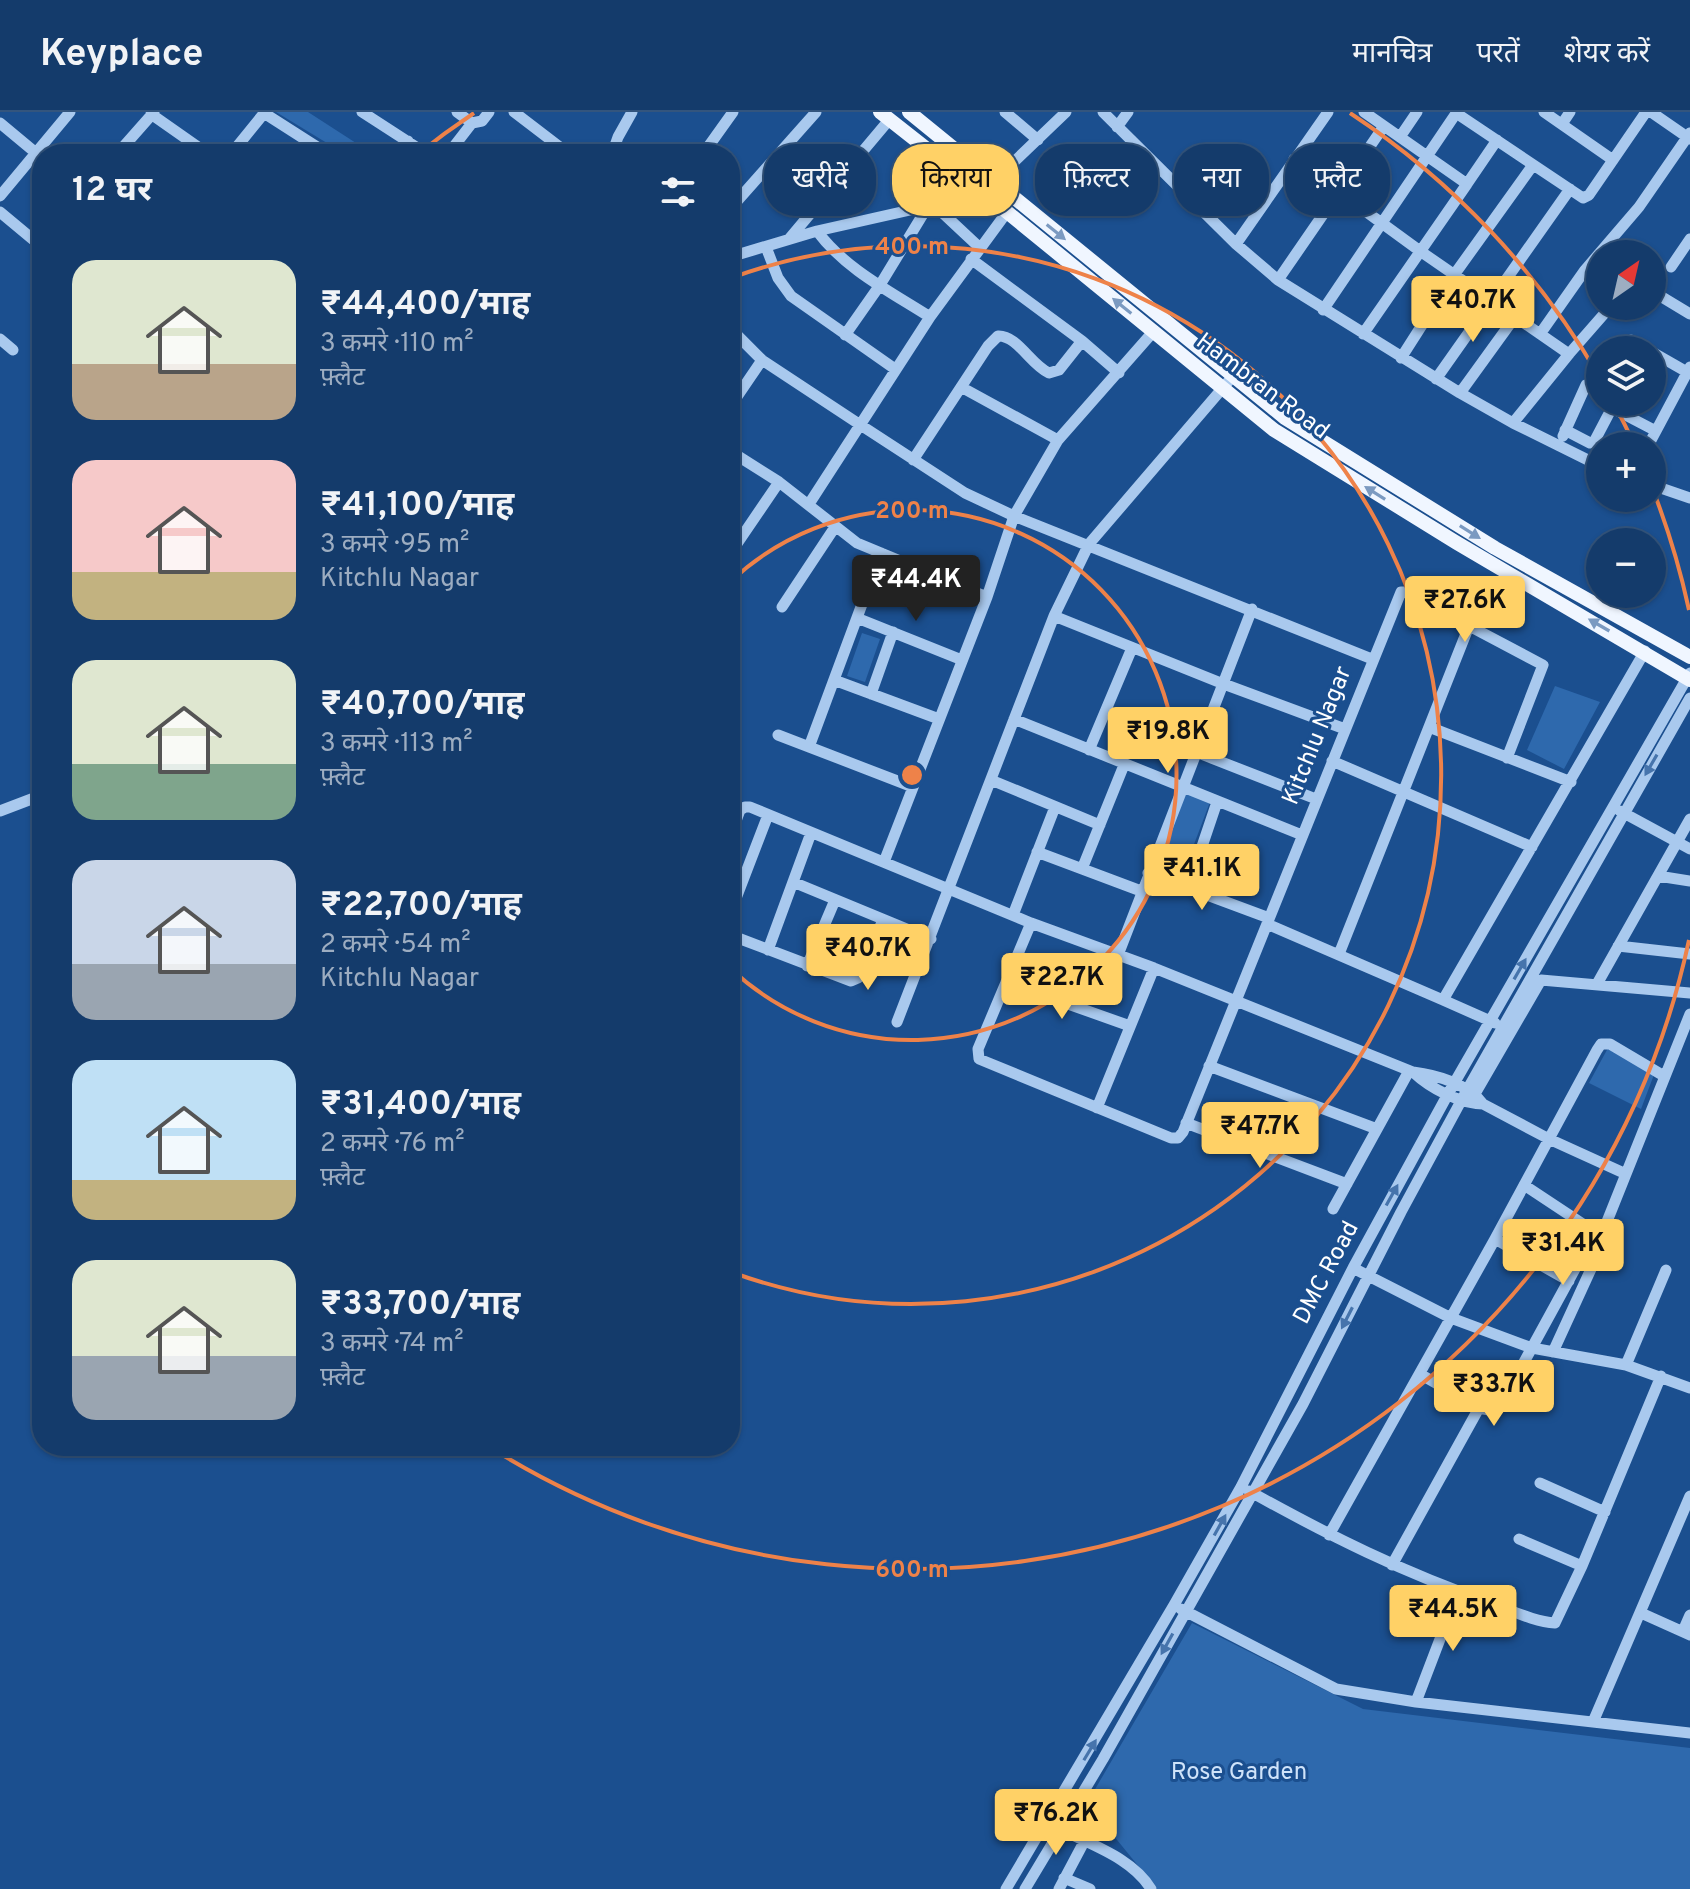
<!DOCTYPE html>
<html lang="hi">
<head>
<meta charset="utf-8">
<style>
  :root { --surface:#143b6b; --page:#214673; --text:#f1f3f6; --muted:#9dadc1; --line:#33557e; --accent:#ffd166 }
  body { margin:0; font-family:Overpass,"Noto Sans Devanagari",sans-serif; background:var(--page); color:var(--text); height:100vh; display:flex; flex-direction:column; font-size:30px; white-space:nowrap }
  * { box-sizing:border-box; margin:0 }
  p { font-size:26px; color:var(--muted) }
  .icon { flex:none; width:44px; height:44px; fill:none; stroke:currentColor; stroke-width:2; stroke-linecap:round; stroke-linejoin:round }
  .map { position:relative; flex:1; overflow:hidden }
  .side { position:absolute; left:32px; top:32px; width:708px; height:1312px; display:flex; flex-direction:column; background:var(--surface); border-radius:32px; box-shadow:0 2px 6px #0004,0 0 0 2px var(--line) }
  .side>* { flex:none }
  .banner { position:absolute; left:764px; top:32px; width:760px; height:72px; display:flex; gap:16px }
  .needle { width:52px; rotate:34deg }
  .controls { position:absolute; left:1586px; top:128px; display:grid; gap:16px }
  .controls a { display:grid; place-items:center; width:80px; height:80px; border-radius:50%; background:var(--surface); box-shadow:0 2px 6px #0004,0 0 0 2px var(--line); font-size:40px }
  .price { position:absolute; translate:-50% -68px; padding:0 18px; border-radius:8px; background:var(--accent); color:#111; font-size:26px; line-height:52px; filter:drop-shadow(0 2px 4px #0008) }
  .price::after { content:''; position:absolute; left:50%; top:48px; width:24px; height:18px; margin-left:-12px; background:inherit; clip-path:polygon(0 0,100% 0,50% 100%) }
  .price.selected { background:#222; color:#fff }
  ul { padding:0; list-style:none }
  li { display:flex; align-items:center; gap:24px; height:200px; padding:0 40px }
  li span { display:grid; place-items:center; flex:none; width:224px; height:160px; border-radius:24px; color:#555 }
  li>.icon { margin-inline-start:auto }
  span .icon { width:96px; height:96px; fill:#fffc; stroke-width:1 }
  li b { font-size:34px }
  h2 { display:flex; justify-content:space-between; align-items:center; height:96px; padding:0 40px; font-size:34px }
  .pill { padding:0 28px; border-radius:32px; background:var(--surface); box-shadow:0 2px 6px #0004,0 0 0 2px var(--line); font-size:28px; line-height:72px }
  .pill.selected { background:var(--accent); color:#111 }
  header { display:flex; align-items:center; gap:48px; box-sizing:border-box; height:112px; padding:0 40px; background:var(--surface); border-bottom:2px solid var(--line) }
  header strong { font-size:38px }
  nav { display:flex; gap:44px; margin-inline-start:auto; font-size:28px }
  .map>svg:first-child { display:block }
  .green { fill:#2e69ad }
  .lines { fill:none; stroke-linecap:round; stroke-linejoin:round }
  .minor { stroke:#a9c9ee; stroke-width:11 }
  .major { stroke:#f0f6ff; stroke-width:14 }
  .oneway { fill:#7b9ac1 }
  .oneway2 { fill:#4674ac }
  .ring { fill:none; stroke:#ee8249; stroke-width:4 }
  .labels { text-anchor:middle; dominant-baseline:central; stroke-width:6; stroke-linejoin:round; paint-order:stroke }
  .street-label { font-size:24px; fill:#fff; stroke:#1b4f8f }
  .park-label { font-size:24px; fill:#cfe3fa; stroke:#1b4f8f }
  .centre { fill:#ee8249; stroke:#1b4f8f; stroke-width:4 }
  .ring-label { font-size:24px; text-anchor:middle; font-weight:bold; fill:#ee8249; stroke:#1b4f8f; stroke-width:6; stroke-linejoin:round; paint-order:stroke }
</style>
</head>
<body>
<header>
<strong>Keyplace</strong>
<nav><a>मानचित्र</a><a>परतें</a><a>शेयर करें</a></nav>
</header>
<div class="map">
<svg width="1690" height="1777" viewBox="0 0 1690 1777">
  <rect width="100%" height="100%" fill="#1b4f8f"/>
  <!-- green -->
  <path class="green" d="M276,0H308L373,42H345Z
    M862,521L880,527L865,570L847,564Z
    M1555,574L1600,590L1564,657L1527,638Z
    M1182,680L1210,690L1182,764L1154,753Z
    M1608,936L1655,960L1641,997L1589,971Z
    M1192,1511L1363,1597L1690,1636V1777H1157L1087,1691Z"/>
  <g class="lines">
    <!-- minor -->
    <path class="minor" d="M362,0L427,42
      M457,0L472,11
      M514,0L569,42
      M1005,0L1038,28
      M1103,0L1236,132L1278,168L1460,281L1513,311L1600,354
      M1544,0L1613,48
      M1651,0L1690,27
      M264,1L328,42
      M1456,1L1583,86L1589,83L1646,0
      M151,2L208,42
      M0,11L36,41
      M1562,12L1570,0
      M1117,15L1128,0
      M1400,25L1417,0
      M117,42L154,0
      M231,42L265,0
      M399,42L408,29
      M448,42L472,11L482,9L489,0
      M612,42L618,25L632,0
      M703,42L733,0
      M1294,47L1420,139L1569,242L1513,311
      M1467,72L1497,28
      M0,84L70,0
      M933,92L979,135
      M730,97L816,0
      M0,100L42,135
      M817,119C845,157 891,180 930,205
      M789,127L889,8
      M1236,132L1328,0
      M766,135L778,166L791,184L895,257
      M730,145L817,119L928,94L977,77L994,69L1066,0
      M971,147L1082,229
      M1671,155L1690,127
      M1278,168L1384,14
      M1652,179L1690,202
      M1323,198L1457,0
      M730,216L762,248L859,312L965,381L1014,404L1372,547
      M1363,222L1467,72L1364,0
      M1540,222L1585,158L1639,95L1690,21
      M845,223L880,173L928,94
      M0,227L13,238
      M1631,228L1649,238
      M1652,240L1687,260
      M1569,242L1611,194
      M1401,246L1454,163L1533,53
      M1436,267L1570,77
      M961,275L1058,328
      M1460,281L1515,205
      M730,295L762,248
      M1612,296L1656,319
      M1565,318L1590,331L1594,330L1615,290
      M1563,324L1586,273
      M1648,334L1690,255
      M730,339L779,370L857,431L987,485
      M913,348L988,234L998,224C1017,223 1031,253 1049,261L1059,258L1082,229L1119,261
      M1652,373L1690,386
      M809,392L930,205L1007,100
      M730,442L779,370
      M782,495L835,415
      M1054,504L1221,571L1345,617
      M857,506L962,548
      M834,568L939,607
      M871,582L893,520
      M1014,607L1302,723
      M1429,615L1571,670
      M778,623L913,675
      M809,635L881,441
      M1089,638L1132,536
      M1196,640L1316,687
      M1332,649L1532,735
      M991,668L1100,713
      M0,699L42,683
      M1620,699L1690,737
      M730,725L740,698L745,695H750L1031,811L1154,856L1413,960C1437,963 1468,972 1483,992C1459,991 1431,977 1413,960
      M1037,740L1141,779
      M884,750L987,485L1014,404L1058,328L1153,220
      M1082,757L1124,653
      M1148,761L1269,806
      M1658,764L1690,769
      M793,770L931,827
      M1188,776L1217,690
      M730,802L768,703
      M1013,803L1055,695
      M1031,811L978,937L979,947L1171,1026H1178L1183,1020L1401,480H1405L1543,553L1507,646
      M1267,812L1443,888
      M730,823L851,869L858,866L883,808
      M1618,834L1690,842
      M768,838L811,721
      M1339,842L1469,514
      M1118,843L1252,497
      M807,854L835,788
      M1006,870L1130,914
      M1597,872L1690,707
      M897,910L1054,504L1089,432L1233,264
      M1495,911L1443,888L1645,539
      M1209,954L1377,1017
      M1472,987L1541,868L1690,881
      M1483,992L1549,1027L1626,1062
      M1097,996L1154,856
      M1186,1011L1347,1072
      M1524,1073L1598,1122
      M1333,1097L1409,959
      M1495,1127L1569,1169
      M1353,1156L1451,1206L1532,1236L1626,1253L1690,1276
      M1553,1240L1602,1133L1604,1117L1690,902
      M1626,1253L1666,1158
      M1420,1262L1479,1296L1494,1299L1505,1285L1587,1135L1604,1117
      M1540,1371L1605,1400
      M1249,1379C1328,1423 1404,1461 1491,1491C1511,1498 1534,1510 1555,1511L1582,1454L1661,1264
      M1329,1423L1495,1127L1597,938L1601,932H1610L1664,964
      M1519,1427L1582,1454
      M1392,1453L1479,1296
      M1181,1497L1336,1577L1416,1590L1690,1621
      M1641,1501L1690,1523
      M1683,1519L1690,1503
      M1416,1590L1458,1480
      M1593,1610L1690,1384
      M1055,1714C1087,1732 1131,1744 1151,1777
      M1064,1766L1090,1777
      M1006,1777L1174,1493L1241,1375L1353,1156L1448,982L1690,561
      M1025,1777L1103,1647L1303,1292L1401,1100L1467,978L1690,586
      M1059,1777L1085,1728"/>
    <!-- major -->
    <path class="major" d="M880,0L1007,100L1274,318L1457,431L1690,568
      M909,0L1285,306L1495,436L1690,545"/>
  </g>
  <!-- one-way arrows -->
  <defs><path id="oneway-solid" d="M-6-.8H1V-3.2L6.5 0L1 3.2V.8H-6Z" transform="scale(2)"/></defs>
  <g class="oneway">
    <use href="#oneway-solid" transform="translate(1056 120) rotate(39)"/>
    <use href="#oneway-solid" transform="translate(1122 194) rotate(-141)"/>
    <use href="#oneway-solid" transform="translate(1375 381) rotate(-148)"/>
    <use href="#oneway-solid" transform="translate(1470 420) rotate(32)"/>
    <use href="#oneway-solid" transform="translate(1599 513) rotate(-150)"/>
  </g>
  <g class="oneway2">
    <use href="#oneway-solid" transform="translate(1651 653) rotate(120)"/>
    <use href="#oneway-solid" transform="translate(1520 857) rotate(-60)"/>
    <use href="#oneway-solid" transform="translate(1392 1083) rotate(-61)"/>
    <use href="#oneway-solid" transform="translate(1347 1206) rotate(117)"/>
    <use href="#oneway-solid" transform="translate(1220 1413) rotate(-61)"/>
    <use href="#oneway-solid" transform="translate(1167 1532) rotate(119)"/>
    <use href="#oneway-solid" transform="translate(1090 1638) rotate(-59)"/>
  </g>
  <!-- distance rings -->
  <g class="ring">
    <path d="M731 469A265 265 0 1 1 731 857"/>
    <path d="M731 166A529 529 0 1 1 731 1160"/>
    <path d="M1689 828A794 794 0 0 1 491 1336M418 42A794 794 0 0 1 474 1M1350 1A794 794 0 0 1 1600 266M1613 290A794 794 0 0 1 1635 334M1653 378A794 794 0 0 1 1689 498"/>
  </g>
  <g class="labels">
    <!-- street labels -->
    <g class="street-label">
      <text transform="translate(1262 275) rotate(37)">Hambran Road</text>
      <text transform="translate(1318 624) rotate(-68)">Kitchlu Nagar</text>
      <text transform="translate(1327 1161) rotate(-62)">DMC Road</text>
    </g>
    <!-- park labels -->
    <g class="park-label">
      <text x="1239" y="1661">Rose Garden</text>
    </g>
  </g>
  <circle cx="912" cy="663" r="12" class="centre"/>
  <g class="ring-label">
    <text x="912" y="142">400 m</text>
    <text x="912" y="406">200 m</text>
    <text x="912" y="1465">600 m</text>
  </g>
</svg>
<div class="controls">
<a><svg class="needle" viewBox="-14 -14 28 28"><path d="M0-13l5 13h-10z" fill="#e53935"/><path d="M0 13l5-13h-10z" fill="#9dadc1"/></svg></a>
<a><svg class="icon" aria-label="layers" viewBox="0 0 24 24"><path d="M12 4l9 5-9 5-9-5zM3 14l9 5 9-5"/></svg></a>
<a>+</a>
<a>−</a>
</div>
<b class="price" style="left:1473px;top:232px">₹40.7K</b>
<b class="price selected" style="left:916px;top:511px">₹44.4K</b>
<b class="price" style="left:1465px;top:532px">₹27.6K</b>
<b class="price" style="left:1168px;top:663px">₹19.8K</b>
<b class="price" style="left:1202px;top:800px">₹41.1K</b>
<b class="price" style="left:868px;top:880px">₹40.7K</b>
<b class="price" style="left:1062px;top:909px">₹22.7K</b>
<b class="price" style="left:1260px;top:1058px">₹47.7K</b>
<b class="price" style="left:1563px;top:1175px">₹31.4K</b>
<b class="price" style="left:1494px;top:1316px">₹33.7K</b>
<b class="price" style="left:1453px;top:1541px">₹44.5K</b>
<b class="price" style="left:1056px;top:1745px">₹76.2K</b>
<div class="banner">
<a class="pill">खरीदें</a>
<a class="pill selected">किराया</a>
<a class="pill">फ़िल्टर</a>
<a class="pill">नया</a>
<a class="pill">फ़्लैट</a>
</div>
<section class="side">
<h2>12 घर<svg class="icon" aria-label="filters" viewBox="0 0 24 24"><path d="M4 7h16M4 17h16"/><circle cx="9" cy="7" r="2"/><circle cx="15" cy="17" r="2"/></svg></h2>
<ul>
<li><span style="background:linear-gradient(#dfe7d0 65%,#b9a48a 0)"><svg class="icon" aria-label="home" viewBox="0 0 24 24"><path d="M3 11l9-7 9 7M6 9v11h12V9"/></svg></span><div><b>₹44,400/माह</b><p>3 कमरे · 110 m²</p><p>फ़्लैट</p></div></li>
<li><span style="background:linear-gradient(#f6c9c9 70%,#c2b280 0)"><svg class="icon" aria-label="home" viewBox="0 0 24 24"><path d="M3 11l9-7 9 7M6 9v11h12V9"/></svg></span><div><b>₹41,100/माह</b><p>3 कमरे · 95 m²</p><p>Kitchlu Nagar</p></div></li>
<li><span style="background:linear-gradient(#dfe7d0 65%,#7fa58c 0)"><svg class="icon" aria-label="home" viewBox="0 0 24 24"><path d="M3 11l9-7 9 7M6 9v11h12V9"/></svg></span><div><b>₹40,700/माह</b><p>3 कमरे · 113 m²</p><p>फ़्लैट</p></div></li>
<li><span style="background:linear-gradient(#c9d6e8 65%,#9aa5b1 0)"><svg class="icon" aria-label="home" viewBox="0 0 24 24"><path d="M3 11l9-7 9 7M6 9v11h12V9"/></svg></span><div><b>₹22,700/माह</b><p>2 कमरे · 54 m²</p><p>Kitchlu Nagar</p></div></li>
<li><span style="background:linear-gradient(#bfe0f5 75%,#c2b280 0)"><svg class="icon" aria-label="home" viewBox="0 0 24 24"><path d="M3 11l9-7 9 7M6 9v11h12V9"/></svg></span><div><b>₹31,400/माह</b><p>2 कमरे · 76 m²</p><p>फ़्लैट</p></div></li>
<li><span style="background:linear-gradient(#dfe7d0 60%,#9aa5b1 0)"><svg class="icon" aria-label="home" viewBox="0 0 24 24"><path d="M3 11l9-7 9 7M6 9v11h12V9"/></svg></span><div><b>₹33,700/माह</b><p>3 कमरे · 74 m²</p><p>फ़्लैट</p></div></li>
</ul>
</section>
</div>
</body>
</html>
